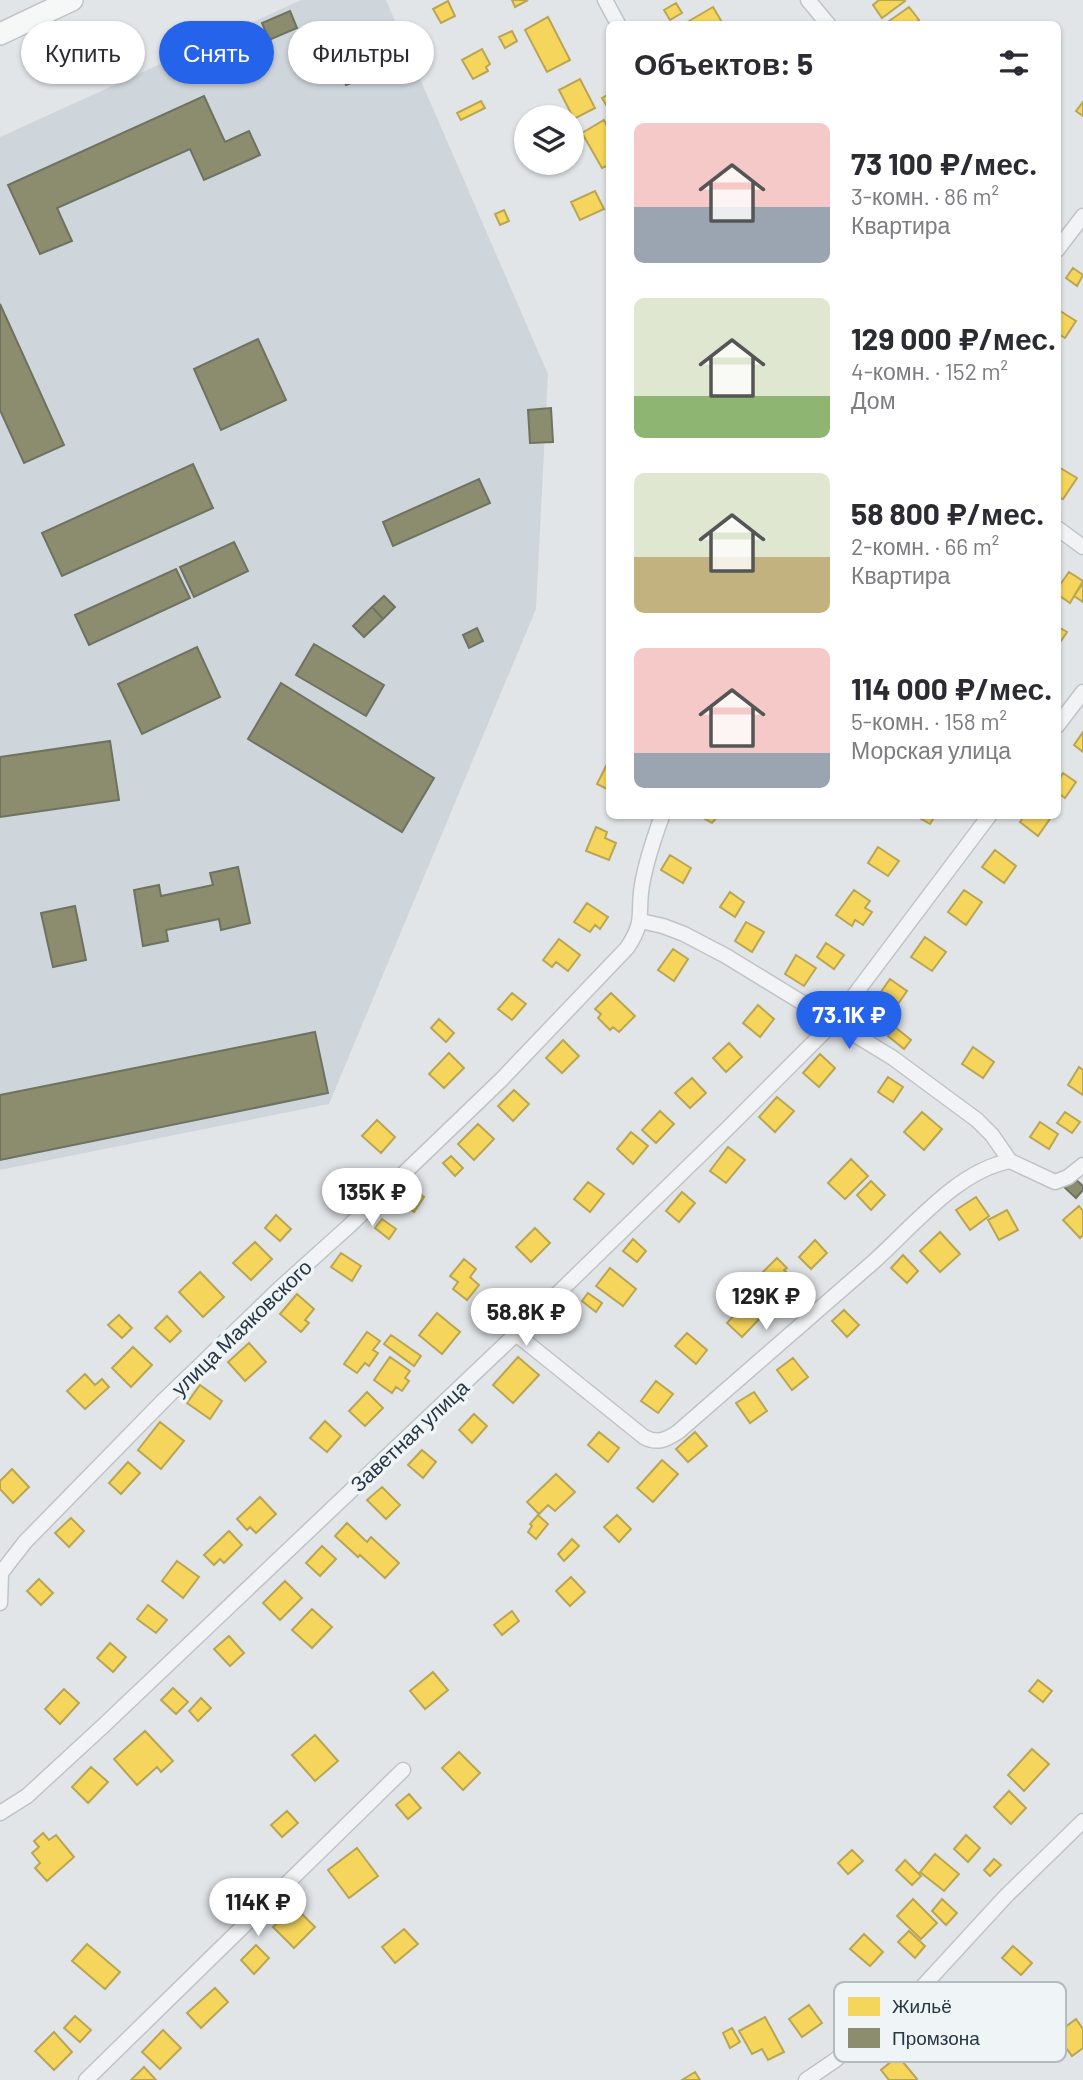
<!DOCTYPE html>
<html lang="ru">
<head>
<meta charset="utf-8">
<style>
  :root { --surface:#fff; --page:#f2f2f3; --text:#2b2b33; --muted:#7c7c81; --accent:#2563eb }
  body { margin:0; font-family:Barlow,sans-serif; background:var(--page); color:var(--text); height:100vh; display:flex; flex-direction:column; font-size:26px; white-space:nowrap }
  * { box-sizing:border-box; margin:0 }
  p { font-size:23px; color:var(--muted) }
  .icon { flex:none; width:38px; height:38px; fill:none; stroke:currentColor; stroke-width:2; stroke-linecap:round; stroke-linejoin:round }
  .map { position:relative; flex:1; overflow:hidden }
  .side { position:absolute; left:606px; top:21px; width:455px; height:798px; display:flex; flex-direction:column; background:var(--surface); border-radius:10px; box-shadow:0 2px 5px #0004 }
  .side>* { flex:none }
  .hud { position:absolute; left:21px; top:21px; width:480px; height:63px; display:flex; gap:14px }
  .controls { position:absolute; left:514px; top:105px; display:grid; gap:14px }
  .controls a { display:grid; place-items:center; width:70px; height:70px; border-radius:50%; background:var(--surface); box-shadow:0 2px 5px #0004; font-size:35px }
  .price { position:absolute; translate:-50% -60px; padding:0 16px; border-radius:24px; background:#fff; color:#222; font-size:23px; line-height:46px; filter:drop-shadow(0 2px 4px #0008) }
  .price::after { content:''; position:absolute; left:50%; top:42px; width:21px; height:16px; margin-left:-10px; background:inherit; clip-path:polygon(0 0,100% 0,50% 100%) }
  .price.on { background:var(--accent); color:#fff }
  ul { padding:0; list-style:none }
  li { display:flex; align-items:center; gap:21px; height:175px; padding:0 28px }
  li span { display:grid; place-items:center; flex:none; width:196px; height:140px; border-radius:10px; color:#555 }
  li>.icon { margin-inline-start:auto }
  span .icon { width:84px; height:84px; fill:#fffc; stroke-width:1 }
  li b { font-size:30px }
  h2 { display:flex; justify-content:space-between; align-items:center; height:84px; padding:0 28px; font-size:30px }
  .tag { padding:0 24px; border-radius:32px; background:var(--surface); box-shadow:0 2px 5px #0004; font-size:24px; line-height:63px }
  .tag.on { background:var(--accent); color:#fff }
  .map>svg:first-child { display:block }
  .built { fill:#cfd6db }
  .homes { fill:#f6d55c; stroke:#b8a654; stroke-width:2 }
  .industry { fill:#8c8c6e; stroke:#6e7261; stroke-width:2 }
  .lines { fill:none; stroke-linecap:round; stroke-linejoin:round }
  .street-casing { stroke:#c0c3c6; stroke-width:17 }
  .secondary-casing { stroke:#c0c3c6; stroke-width:24 }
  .street { stroke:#f2f3f4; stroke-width:14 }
  .secondary { stroke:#f6f7f7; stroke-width:21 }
  .labels { text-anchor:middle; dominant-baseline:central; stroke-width:7; stroke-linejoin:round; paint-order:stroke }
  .street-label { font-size:21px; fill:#273743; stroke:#eff4f7 }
  .key { fill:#eff4f7; stroke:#b3bbc1; stroke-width:2 }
  .key-label { font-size:19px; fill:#273743 }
</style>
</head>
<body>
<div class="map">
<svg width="1083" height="2080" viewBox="0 0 1083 2080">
  <rect width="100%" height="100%" fill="#e2e5e8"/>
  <!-- built -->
  <path class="built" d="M301,0H386L548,374L536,609L329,1104L0,1170V137Z"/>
  <!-- homes -->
  <path class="homes" d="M512,0H528L515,7Z
    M879,0H904L905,1L882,18L873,5Z
    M448,1L455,16L441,23L433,9Z
    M676,3L682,13L670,20L664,10Z
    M713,7L723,24H684Z
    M909,7L919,20L913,24H885Z
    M548,17L570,60L547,72L525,30Z
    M512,31L517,41L505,48L499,37Z
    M482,49L490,64L486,67L488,71L473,79L462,60Z
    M580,79L595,108L574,119L559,90Z
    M609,94V107L608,108L602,98Z
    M481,101L485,108L461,120L457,113Z
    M1083,102V116L1076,111Z
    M604,120L609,130V165L602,168L582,133Z
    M541,163H566L547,173Z
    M595,191L604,209L580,220L571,202Z
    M504,210L509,221L500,225L495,214Z
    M1073,268L1083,275L1077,286L1066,278Z
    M1057,309L1076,321L1065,338L1057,333Z
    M1057,466L1077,478L1063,499L1057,497Z
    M1069,572L1083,581L1070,603L1057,594V589Z
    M1083,583V602L1074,596Z
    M1057,626L1067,632L1059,644L1057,643Z
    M1083,732V752L1074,745Z
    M608,762L609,763V790L597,784Z
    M1063,773L1076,782L1065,798L1057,792V783Z
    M700,816H718L712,823Z
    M916,816H935L930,824Z
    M1024,816H1052L1038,836L1020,822Z
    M596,827L607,832L605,838L616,843L609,860L586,851Z
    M878,847L899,861L888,876L868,863Z
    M995,850L1016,866L1004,883L982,867Z
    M670,855L691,868L683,883L661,870Z
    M854,890L870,901L865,908L872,912L863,925L855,920L852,926L836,915Z
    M964,890L982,902L966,925L948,912Z
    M730,892L744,902L735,917L720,907Z
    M587,903L608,917L600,929L595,925L590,932L574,922Z
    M746,922L764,932L752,952L735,941Z
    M925,937L946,952L932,971L911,957Z
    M559,939L580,955L568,971L556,962L552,967L543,960Z
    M826,943L844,955L834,969L817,957Z
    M673,949L688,959L674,981L658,970Z
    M796,955L816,968L804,986L785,974Z
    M890,979L907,991L893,1011L876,999Z
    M512,993L526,1004L512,1020L498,1009Z
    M611,993L635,1016L619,1032L613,1027L610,1030L598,1018L601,1014L595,1009Z
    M758,1005L774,1019L760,1037L743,1023Z
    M439,1019L454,1033L446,1042L431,1028Z
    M895,1027L911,1040L904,1049L888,1036Z
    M563,1040L579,1056L562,1073L546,1058Z
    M729,1043L742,1057L726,1072L713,1058Z
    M973,1047L994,1062L983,1078L962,1064Z
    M449,1053L464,1068L444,1088L429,1074Z
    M820,1054L835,1068L819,1087L803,1073Z
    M1079,1067L1083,1070V1095L1068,1085Z
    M888,1077L903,1087L893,1102L878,1092Z
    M692,1078L706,1093L690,1108L675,1093Z
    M514,1090L529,1104L513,1121L498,1106Z
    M777,1097L794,1111L775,1132L759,1117Z
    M660,1111L674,1124L656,1143L642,1130Z
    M922,1112L942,1129L924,1150L904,1132Z
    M1065,1112L1080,1122L1072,1133L1057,1123Z
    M377,1120L395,1137L381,1153L362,1136Z
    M1040,1122L1058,1134L1049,1149L1030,1137Z
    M478,1124L494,1139L474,1160L458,1144Z
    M631,1132L648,1146L633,1164L617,1149Z
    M728,1147L745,1160L726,1183L710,1171Z
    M451,1156L463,1168L455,1176L443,1163Z
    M851,1159L868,1176L845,1199L828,1183Z
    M871,1181L885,1195L871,1210L857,1195Z
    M588,1182L604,1194L590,1212L574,1199Z
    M412,1188L424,1197L414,1212L401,1202Z
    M682,1192L695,1203L679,1222L666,1211Z
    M976,1197L989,1216L970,1230L956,1210Z
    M1079,1206L1083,1211V1235L1080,1238L1063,1220Z
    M1007,1210L1018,1230L999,1240L988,1220Z
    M276,1215L291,1229L280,1241L265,1228Z
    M382,1219L396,1229L389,1239L375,1228Z
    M535,1228L550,1243L531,1262L516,1247Z
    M940,1232L960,1254L940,1272L920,1251Z
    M633,1239L646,1251L637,1262L623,1251Z
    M815,1240L827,1253L811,1269L799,1257Z
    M255,1242L272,1259L251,1280L233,1263Z
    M341,1253L361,1266L352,1281L331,1267Z
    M903,1255L918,1271L907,1283L891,1268Z
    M777,1258L787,1268L784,1270L797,1283L784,1295L762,1273Z
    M464,1259L476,1269L470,1277L479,1285L467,1300L453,1289L458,1282L450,1276Z
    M610,1268L636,1289L623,1306L596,1286Z
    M200,1272L224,1297L203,1317L179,1292Z
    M588,1293L602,1303L596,1312L582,1301Z
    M297,1294L314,1309L305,1320L309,1323L301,1332L280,1314Z
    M749,1299L764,1314L742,1337L727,1323Z
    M844,1310L859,1325L847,1337L832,1321Z
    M437,1313L460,1332L442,1354L419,1335Z
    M119,1315L132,1328L122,1338L108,1325Z
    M167,1316L181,1331L170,1342L155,1328Z
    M367,1332L380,1341L373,1350L378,1353L369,1366L365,1363L357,1373L344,1364Z
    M687,1333L707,1350L696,1364L675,1346Z
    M391,1335L421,1356L414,1366L384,1344Z
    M249,1343L266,1362L245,1381L228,1362Z
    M133,1347L152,1365L131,1387L112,1368Z
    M390,1357L410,1371L405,1378L409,1381L402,1391L396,1387L392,1393L374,1380Z
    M518,1357L539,1375L513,1403L493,1385Z
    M793,1358L808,1377L792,1390L777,1370Z
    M85,1374L95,1385L102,1379L109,1387L85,1409L67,1391Z
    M656,1381L673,1394L658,1413L641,1401Z
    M200,1385L222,1401L210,1419L187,1403Z
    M367,1392L383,1408L365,1426L349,1411Z
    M754,1392L767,1411L750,1423L736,1403Z
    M474,1414L487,1426L472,1443L459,1430Z
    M325,1421L341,1436L327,1452L310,1438Z
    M160,1422L184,1441L161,1469L138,1450Z
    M599,1432L619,1448L608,1462L588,1445Z
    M695,1432L707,1446L688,1462L676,1449Z
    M422,1450L436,1462L423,1478L408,1465Z
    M662,1460L678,1474L653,1502L637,1488Z
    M128,1462L140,1473L121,1494L109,1483Z
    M12,1469L29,1487L13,1503L0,1489V1481Z
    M556,1474L575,1492L555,1511L548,1505L539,1514L527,1502Z
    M382,1487L400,1505L386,1519L367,1500Z
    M260,1497L276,1514L256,1533L250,1527L247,1530L237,1519Z
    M538,1515L548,1524L536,1539L528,1532L532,1526L530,1524Z
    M617,1515L631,1529L619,1542L604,1527Z
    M71,1518L84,1531L69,1547L55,1533Z
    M347,1523L367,1542L371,1537L399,1563L385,1578L360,1555L358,1557L335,1536Z
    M229,1531L242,1545L224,1563L220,1559L214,1565L204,1555Z
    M572,1539L579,1546L564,1561L558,1554Z
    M322,1546L336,1559L320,1576L306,1563Z
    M177,1561L199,1577L183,1598L162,1581Z
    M571,1577L585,1592L570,1606L556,1591Z
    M39,1579L53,1593L41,1605L27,1591Z
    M285,1581L302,1598L280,1620L263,1603Z
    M148,1605L167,1620L156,1633L137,1619Z
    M312,1609L332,1627L312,1648L292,1630Z
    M512,1611L519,1621L502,1635L494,1625Z
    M229,1636L244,1653L230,1666L214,1649Z
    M110,1643L126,1657L113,1672L97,1658Z
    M433,1672L448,1690L425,1709L410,1691Z
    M1038,1680L1052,1691L1043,1702L1029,1691Z
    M173,1688L188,1702L176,1714L161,1700Z
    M64,1689L79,1703L60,1724L45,1709Z
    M201,1698L211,1708L198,1721L189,1711Z
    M145,1731L173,1761L161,1772L157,1767L137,1785L114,1759Z
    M315,1735L338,1761L315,1781L292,1755Z
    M1032,1749L1049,1764L1024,1791L1008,1775Z
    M459,1752L480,1773L463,1790L442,1768Z
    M91,1767L108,1782L88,1803L72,1787Z
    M1009,1791L1026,1808L1011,1824L994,1807Z
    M409,1794L421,1808L408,1819L396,1805Z
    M287,1811L298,1823L282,1837L271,1825Z
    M43,1833L49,1840L56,1835L74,1857L47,1881L35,1868L40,1863L32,1853L39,1847L34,1841Z
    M966,1835L980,1848L968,1862L954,1849Z
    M357,1848L378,1876L349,1898L328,1870Z
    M852,1850L863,1861L848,1874L838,1863Z
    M935,1854L959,1874L944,1891L920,1872Z
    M994,1859L1001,1865L990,1876L984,1870Z
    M905,1860L921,1876L912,1885L896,1870Z
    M913,1899L937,1923L921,1939L897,1916Z
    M942,1899L957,1913L946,1925L932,1911Z
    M294,1906L315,1927L294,1948L273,1927Z
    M404,1929L418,1944L395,1963L382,1947Z
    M909,1931L925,1946L915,1958L898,1942Z
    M864,1934L883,1952L870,1966L850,1949Z
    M87,1944L120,1972L105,1989L72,1961Z
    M256,1945L269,1958L254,1974L241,1960Z
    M1013,1946L1032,1963L1021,1975L1002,1958Z
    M215,1988L228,2002L201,2028L187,2013Z
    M809,2005L822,2023L802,2037L789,2019Z
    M75,2016L91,2030L80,2042L64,2028Z
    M765,2017L784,2052L768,2060L762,2049L752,2054L739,2031Z
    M1076,2019L1083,2029V2048L1072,2056L1056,2034Z
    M732,2028L740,2042L730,2048L723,2033Z
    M163,2030L181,2048L160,2069L142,2052Z
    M54,2032L72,2052L54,2070L35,2051Z
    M898,2056L917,2079L916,2080H889L881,2070Z
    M144,2067L156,2080H131Z
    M695,2072L700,2080H682Z"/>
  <!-- industry -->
  <path class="industry" d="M290,11L297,28L269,40L262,23Z
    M376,56L381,72L346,85L340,69Z
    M204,96L225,142L249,131L260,155L204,180L190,149L57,208L72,241L40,254L8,185Z
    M0,304L64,445L24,463L0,410Z
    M258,339L286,400L221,430L194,369Z
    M551,408L553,442L530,443L528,410Z
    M193,464L213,508L62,576L42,533Z
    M479,479L490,503L393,546L383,522Z
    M234,542L248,571L194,597L180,567Z
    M176,569L190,598L89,645L75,615Z
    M384,596L395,607L383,619L372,607Z
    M372,607L383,619L364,637L353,626Z
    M477,628L483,641L469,648L463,635Z
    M314,644L384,685L366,716L296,675Z
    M197,647L220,697L142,734L118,684Z
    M281,683L434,778L402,832L248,739Z
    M110,741L119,800L0,817V757Z
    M238,867L250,923L221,930L219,919L166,930L168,941L143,946L134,890L159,885L161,896L213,885L210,873Z
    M75,906L86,960L53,967L41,913Z
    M315,1032L328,1093L0,1160V1095Z
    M1072,1176L1083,1186V1190L1076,1198L1063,1186Z"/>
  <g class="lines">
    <defs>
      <path id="street" d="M605,0L618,24
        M808,0L828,24
        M1057,250L1083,216
        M1057,528L1083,547
        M1057,726L1083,692
        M641,921L663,926L684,934L726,956L893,1058L977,1120L992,1135L1010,1161L1055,1182L1068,1177L1083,1165
        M516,1334L644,1437C657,1444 666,1440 678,1432C742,1376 806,1320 871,1264C911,1229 956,1171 1010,1161
        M0,1603L1,1573L25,1542L165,1399L279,1289L349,1226L501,1080L627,948C646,920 637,914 642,885C646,861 654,838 662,816
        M0,1813L27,1796L102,1727L516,1334L727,1129L834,1022L989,816
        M86,2080L403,1770
        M806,2080L834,2061L914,1996L1006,1896L1083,1821"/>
      <path id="secondary" d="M0,34L72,0"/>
    </defs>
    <!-- street casing -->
    <use href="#street" class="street-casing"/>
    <!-- secondary casing -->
    <use href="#secondary" class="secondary-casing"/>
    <!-- street -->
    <use href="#street" class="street"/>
    <!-- secondary -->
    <use href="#secondary" class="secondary"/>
  </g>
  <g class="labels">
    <!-- street labels -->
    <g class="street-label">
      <text transform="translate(241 1327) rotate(-44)">улица Маяковского</text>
      <text transform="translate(409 1435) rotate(-43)">Заветная улица</text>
    </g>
  </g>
  <!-- legend -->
  <rect x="834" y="1982" width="232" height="80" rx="10" class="key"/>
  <rect x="848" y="1997" width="32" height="19" fill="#f6d55c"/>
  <rect x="848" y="2028" width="32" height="20" fill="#8c8c6e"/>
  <g class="key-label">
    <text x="892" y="2013">Жильё</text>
    <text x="892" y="2045">Промзона</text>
  </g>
</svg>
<div class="controls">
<a><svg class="icon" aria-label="layers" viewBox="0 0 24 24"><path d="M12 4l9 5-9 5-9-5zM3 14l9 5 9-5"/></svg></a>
</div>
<b class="price on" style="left:849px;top:1051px">73.1K ₽</b>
<b class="price" style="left:372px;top:1228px">135K ₽</b>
<b class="price" style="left:766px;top:1332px">129K ₽</b>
<b class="price" style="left:526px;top:1348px">58.8K ₽</b>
<b class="price" style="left:258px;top:1938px">114K ₽</b>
<div class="hud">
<a class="tag">Купить</a>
<a class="tag on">Снять</a>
<a class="tag">Фильтры</a>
</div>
<section class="side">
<h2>Объектов: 5<svg class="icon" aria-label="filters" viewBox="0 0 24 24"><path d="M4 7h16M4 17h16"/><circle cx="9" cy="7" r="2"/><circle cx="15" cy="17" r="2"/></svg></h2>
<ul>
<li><span style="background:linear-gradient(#f6c9c9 60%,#9aa5b1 0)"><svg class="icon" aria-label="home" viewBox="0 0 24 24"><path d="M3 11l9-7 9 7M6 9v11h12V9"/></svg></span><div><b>73 100 ₽/мес.</b><p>3-комн. · 86 m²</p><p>Квартира</p></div></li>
<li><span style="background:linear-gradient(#dfe7d0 70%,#8fb573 0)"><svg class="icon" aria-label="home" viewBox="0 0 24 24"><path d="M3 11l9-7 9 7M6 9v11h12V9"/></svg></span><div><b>129 000 ₽/мес.</b><p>4-комн. · 152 m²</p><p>Дом</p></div></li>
<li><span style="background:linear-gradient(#dfe7d0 60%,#c2b280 0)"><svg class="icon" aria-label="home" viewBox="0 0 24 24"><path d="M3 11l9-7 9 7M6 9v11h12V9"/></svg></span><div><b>58 800 ₽/мес.</b><p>2-комн. · 66 m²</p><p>Квартира</p></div></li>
<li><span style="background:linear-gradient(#f6c9c9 75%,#9aa5b1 0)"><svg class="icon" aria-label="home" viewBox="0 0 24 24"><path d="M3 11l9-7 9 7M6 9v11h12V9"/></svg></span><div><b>114 000 ₽/мес.</b><p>5-комн. · 158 m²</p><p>Морская улица</p></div></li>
</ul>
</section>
</div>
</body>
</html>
